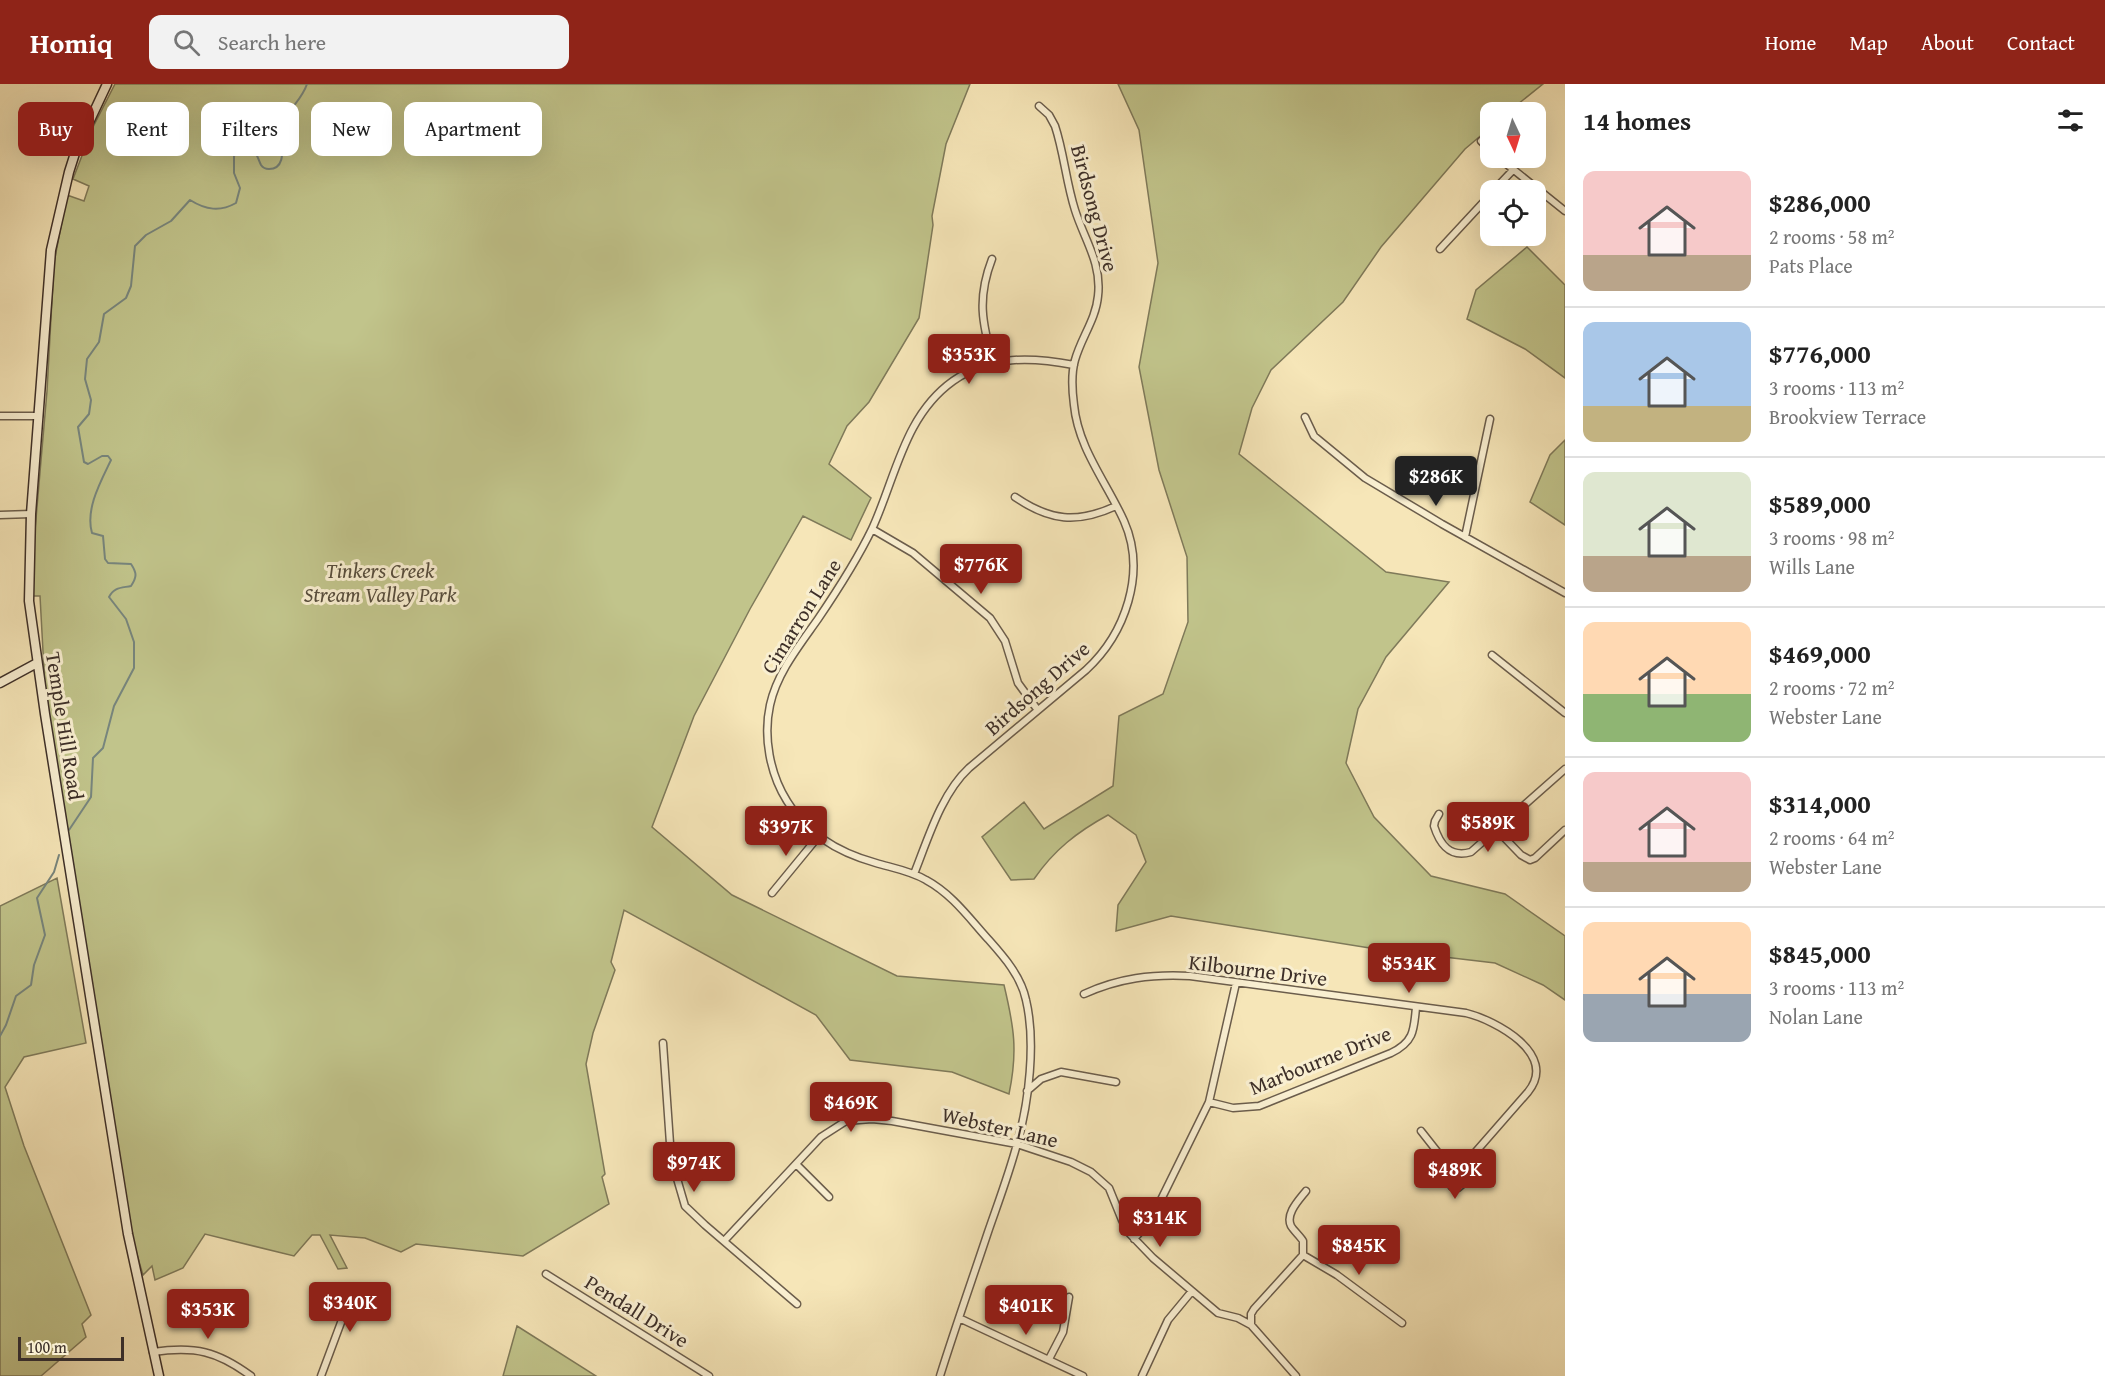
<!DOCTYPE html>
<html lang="en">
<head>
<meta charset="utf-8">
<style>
  :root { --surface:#fff; --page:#f2f2f2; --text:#222; --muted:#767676; --line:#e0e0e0; --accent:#8f2418 }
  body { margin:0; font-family:"Gentium Book Plus",serif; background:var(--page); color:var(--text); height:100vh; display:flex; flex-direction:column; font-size:22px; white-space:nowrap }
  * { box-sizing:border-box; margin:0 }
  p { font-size:20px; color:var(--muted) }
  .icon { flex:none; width:33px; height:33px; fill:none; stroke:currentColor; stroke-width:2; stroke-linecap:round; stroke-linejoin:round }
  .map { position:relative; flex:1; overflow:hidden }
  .drawer { display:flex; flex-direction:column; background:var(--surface); width:540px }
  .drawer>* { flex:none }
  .banner { position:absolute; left:18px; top:18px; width:570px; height:54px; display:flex; gap:12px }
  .needle { width:39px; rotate:176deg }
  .controls { position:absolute; left:1480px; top:18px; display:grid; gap:12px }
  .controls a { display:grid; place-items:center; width:66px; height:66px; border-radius:12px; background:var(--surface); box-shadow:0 6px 24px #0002; font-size:30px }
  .scale { position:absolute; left:18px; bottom:15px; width:106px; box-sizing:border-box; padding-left:6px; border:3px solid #3d2f28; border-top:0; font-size:16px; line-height:21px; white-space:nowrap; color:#3d2f28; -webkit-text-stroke:4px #f9efd1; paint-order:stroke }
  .price { position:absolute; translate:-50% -51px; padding:0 14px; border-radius:6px; background:var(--accent); color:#fff; font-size:20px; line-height:39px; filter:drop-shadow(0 2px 3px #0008) }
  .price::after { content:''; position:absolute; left:50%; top:36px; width:18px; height:14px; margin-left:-9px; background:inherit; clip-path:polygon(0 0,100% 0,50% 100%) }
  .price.active { background:#222; color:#fff }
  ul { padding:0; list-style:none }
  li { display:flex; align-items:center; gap:18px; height:150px; padding:0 18px }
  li+li { border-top:2px solid var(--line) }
  li span { display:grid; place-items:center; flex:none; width:168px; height:120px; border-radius:12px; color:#555 }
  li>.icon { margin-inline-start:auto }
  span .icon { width:72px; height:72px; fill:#fffc; stroke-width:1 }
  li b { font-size:26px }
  h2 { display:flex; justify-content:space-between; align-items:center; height:72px; padding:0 18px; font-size:26px }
  .tag { padding:0 21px; border-radius:12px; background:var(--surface); box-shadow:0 6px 24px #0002; font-size:21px; line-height:54px }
  .tag.active { background:var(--accent); color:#fff }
  header { display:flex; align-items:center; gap:36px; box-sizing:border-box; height:84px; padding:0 30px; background:var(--accent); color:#fff }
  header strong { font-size:28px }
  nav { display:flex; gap:33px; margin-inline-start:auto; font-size:21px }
  .search { width:420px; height:54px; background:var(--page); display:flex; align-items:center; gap:15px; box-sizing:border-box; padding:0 21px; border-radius:12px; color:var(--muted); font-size:22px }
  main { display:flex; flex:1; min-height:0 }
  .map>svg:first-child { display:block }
  .green { fill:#c1c48b; stroke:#7f7a5a; stroke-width:1.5 }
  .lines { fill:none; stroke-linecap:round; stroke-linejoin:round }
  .stream { stroke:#77857d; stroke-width:2 }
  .street-casing { stroke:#6b5d4c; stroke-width:9 }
  .secondary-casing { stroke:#3d2f28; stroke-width:11 }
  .street { stroke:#f9efd1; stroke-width:6 }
  .secondary { stroke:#f9efd1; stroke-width:8 }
  .labels { text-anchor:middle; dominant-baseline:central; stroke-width:6; stroke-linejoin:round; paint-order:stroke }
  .street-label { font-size:21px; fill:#3d2f28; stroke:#f9efd1 }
  .park-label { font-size:21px; font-style:italic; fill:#574d3c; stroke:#f9efd1 }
</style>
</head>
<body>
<header>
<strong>Homiq</strong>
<div class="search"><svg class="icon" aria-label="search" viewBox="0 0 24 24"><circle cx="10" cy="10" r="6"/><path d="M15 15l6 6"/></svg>Search here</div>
<nav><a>Home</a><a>Map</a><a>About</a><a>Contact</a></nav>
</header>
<main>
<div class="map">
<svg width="1565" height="1292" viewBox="0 0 1565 1292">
  <rect width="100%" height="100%" fill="#f6e6b8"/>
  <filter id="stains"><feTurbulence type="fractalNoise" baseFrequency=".00333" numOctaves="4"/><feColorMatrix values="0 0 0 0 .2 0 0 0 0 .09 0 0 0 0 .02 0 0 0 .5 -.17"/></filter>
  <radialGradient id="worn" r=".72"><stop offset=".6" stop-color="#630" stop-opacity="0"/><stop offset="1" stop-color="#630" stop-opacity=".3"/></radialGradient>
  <!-- green -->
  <path class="green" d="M115,0H970L946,60L932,132L933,141L919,234L869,318L847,342L829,380L871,414L869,418L851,456L803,432L750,525L694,632L652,743L732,811L897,892L1004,901C1014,943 1018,967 1009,1010L952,988L850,976L816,931L624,826L611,878L615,886L593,949L586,980L605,1090L602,1093L609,1120L523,1172L416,1160L401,1168L365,1154L330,1151L347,1184L338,1185L320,1151H312L294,1172L205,1150L183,1184L155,1196L152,1182L143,1191L133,1157L45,604L40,512H33L34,458L47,307L54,179L67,111L84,117L89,102L73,95L93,43Z
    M1118,0H1543L1508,28H1491V43L1465,65L1381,163L1343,218L1271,286L1252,324L1239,370L1386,488L1449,498L1386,573L1358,625L1346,679L1374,733L1431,792L1505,810L1565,852V916L1543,901L1495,879L1376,865L1171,832L1116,847L1118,821L1146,778L1136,751L1108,731C1077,748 1054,766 1034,795L1011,796L982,753L1024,718L1044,745L1113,702L1119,632L1163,610L1188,538L1187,473L1159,386L1139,283L1158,179L1139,46Z
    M1527,163L1565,201V294L1525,265L1467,235L1476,206Z
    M1565,356V441L1530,418L1550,371Z
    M57,794L86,959L24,973L5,1003L24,1062L91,1231L82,1240L86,1253L41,1292H0V822Z
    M517,1242L596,1292H503Z"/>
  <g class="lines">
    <!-- stream -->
    <path class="stream" d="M69,746L91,713L93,674L103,664L114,622L134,584V558L126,535L109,513C114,503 121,504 131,502C137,493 137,489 131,480L108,479L105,475L103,452L92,449C85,425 101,397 111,376L108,372H102L88,380L84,378L78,343L89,330L91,316L85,295L87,275L99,258L104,230L126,214L131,202L135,162L146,151L171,137L190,116C206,126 220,128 236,119L240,104L234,89V72L242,65L253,64C257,70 258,75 261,81C263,84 266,85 269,85C290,85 279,53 283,41C287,26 302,16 307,0
      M0,952L6,941L16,912L31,901L34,881L45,851L37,814L54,788L59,771"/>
    <defs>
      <path id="street" d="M1481,57L1491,67
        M1499,74L1565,127
        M1494,106L1513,86
        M1440,165L1491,110
        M992,175C977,214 982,239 993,278
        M0,332H39
        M1305,333L1314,352L1365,394L1442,440L1565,509
        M1015,413C1050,437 1077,440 1116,422
        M0,431L31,430
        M872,445L913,469L990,534L1005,557L1018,599L1037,625
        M1465,453L1490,335
        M1492,571L1565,629
        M1439,730L1435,737L1434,742C1440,761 1450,774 1471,768L1565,685
        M1496,745L1521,771L1530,776L1535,774L1565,746
        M914,790C928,755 941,710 969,684L1086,586C1125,550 1147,489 1124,437C1107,399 1078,364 1074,321C1072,306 1071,290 1075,276C1081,254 1096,235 1098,212C1102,179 1084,155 1075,126C1066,98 1064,69 1055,42L1049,31L1039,22
        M772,809L818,753
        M1084,910C1119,894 1152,890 1190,892L1466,929C1495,936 1559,970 1528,1008L1465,1080L1459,1082L1447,1080
        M663,959L671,1074L685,1122L705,1141L797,1220
        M1027,1007L1041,995L1061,988L1116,998
        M1209,1018L1233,1024L1259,1022L1391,969C1414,958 1414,946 1416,923
        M1421,1047L1447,1080V1095L1452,1103L1458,1104L1464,1099L1465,1080
        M796,1080L829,1113
        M1134,1155L1152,1134L1209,1018L1236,899
        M724,1157L821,1053L846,1037L872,1035L892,1037L1017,1060L1071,1078L1091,1088L1109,1104L1122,1136L1128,1148L1153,1174L1218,1229L1238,1234L1251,1241L1296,1292
        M1303,1171L1337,1191L1402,1239
        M546,1190L709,1292
        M959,1234L1083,1292
        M1251,1241V1230L1254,1225L1303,1171V1157C1300,1152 1294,1147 1291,1142C1285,1130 1299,1116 1306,1107
        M153,1268C195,1262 217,1267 251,1292
        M1049,1275L1063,1248L1069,1213
        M321,1292L349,1217L345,1205
        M940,1292C955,1244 972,1196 988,1148C998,1119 1009,1090 1017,1060C1029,1018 1036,958 1026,916C1021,892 1004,873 988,855C969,834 952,810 926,796C911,787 893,784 876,779C840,769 807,751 787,717C770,690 763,653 770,621C777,589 799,562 818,535C837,507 857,476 872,445C896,393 904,332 953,297C990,271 1032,273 1074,281
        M1142,1292L1168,1236L1192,1207"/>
      <path id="secondary" d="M107,0L76,66L69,88L51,166L31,430L29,517L45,630L128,1150L159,1292
        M0,599L37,579"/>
    </defs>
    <!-- street casing -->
    <use href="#street" class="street-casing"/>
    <!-- secondary casing -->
    <use href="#secondary" class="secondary-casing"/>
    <!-- street -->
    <use href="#street" class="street"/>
    <!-- secondary -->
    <use href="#secondary" class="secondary"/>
  </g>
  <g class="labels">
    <!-- street labels -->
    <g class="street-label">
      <text transform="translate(1095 124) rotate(75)">Birdsong Drive</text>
      <text transform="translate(801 532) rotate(-58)">Cimarron Lane</text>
      <text transform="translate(1037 604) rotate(-41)">Birdsong Drive</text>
      <text transform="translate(65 642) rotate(81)">Temple Hill Road</text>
      <text transform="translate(1258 886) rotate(7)">Kilbourne Drive</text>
      <text transform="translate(1320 976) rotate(-22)">Marbourne Drive</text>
      <text transform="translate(1000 1043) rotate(13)">Webster Lane</text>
      <text transform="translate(637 1227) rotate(32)">Pendall Drive</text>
    </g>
    <!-- park labels -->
    <g class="park-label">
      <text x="380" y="486">Tinkers Creek<tspan x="380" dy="24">Stream Valley Park</tspan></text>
    </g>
  </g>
  <rect width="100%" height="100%" filter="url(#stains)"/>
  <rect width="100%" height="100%" fill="url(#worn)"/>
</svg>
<div class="controls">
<a><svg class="needle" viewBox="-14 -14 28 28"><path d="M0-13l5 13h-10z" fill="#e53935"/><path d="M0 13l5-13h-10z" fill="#767676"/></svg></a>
<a><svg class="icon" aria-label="locate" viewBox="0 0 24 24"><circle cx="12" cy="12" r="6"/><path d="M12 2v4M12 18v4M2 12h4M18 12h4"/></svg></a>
</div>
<div class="scale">100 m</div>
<b class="price" style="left:969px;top:301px">$353K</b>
<b class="price active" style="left:1436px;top:423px">$286K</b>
<b class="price" style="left:981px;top:511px">$776K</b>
<b class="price" style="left:1488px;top:769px">$589K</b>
<b class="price" style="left:786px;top:773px">$397K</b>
<b class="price" style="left:1409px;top:910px">$534K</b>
<b class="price" style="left:851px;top:1049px">$469K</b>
<b class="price" style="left:694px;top:1109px">$974K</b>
<b class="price" style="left:1455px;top:1116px">$489K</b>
<b class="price" style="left:1160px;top:1164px">$314K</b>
<b class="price" style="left:1359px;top:1192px">$845K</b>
<b class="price" style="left:350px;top:1249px">$340K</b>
<b class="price" style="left:1026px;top:1252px">$401K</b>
<b class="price" style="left:208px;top:1256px">$353K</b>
<div class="banner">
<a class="tag active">Buy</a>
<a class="tag">Rent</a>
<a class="tag">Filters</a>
<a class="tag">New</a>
<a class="tag">Apartment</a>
</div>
</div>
<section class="drawer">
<h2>14 homes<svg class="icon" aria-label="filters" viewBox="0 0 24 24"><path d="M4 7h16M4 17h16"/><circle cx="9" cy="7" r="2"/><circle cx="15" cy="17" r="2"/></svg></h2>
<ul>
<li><span style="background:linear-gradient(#f6c9c9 70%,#b9a48a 0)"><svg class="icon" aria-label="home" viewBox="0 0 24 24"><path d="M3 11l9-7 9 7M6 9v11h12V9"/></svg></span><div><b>$286,000</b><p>2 rooms · 58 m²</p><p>Pats Place</p></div></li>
<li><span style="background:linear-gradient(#a9c7e8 70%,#c2b280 0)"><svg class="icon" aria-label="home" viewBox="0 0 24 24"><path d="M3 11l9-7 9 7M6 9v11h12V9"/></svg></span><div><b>$776,000</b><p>3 rooms · 113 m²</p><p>Brookview Terrace</p></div></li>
<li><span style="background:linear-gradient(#dfe7d0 70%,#b9a48a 0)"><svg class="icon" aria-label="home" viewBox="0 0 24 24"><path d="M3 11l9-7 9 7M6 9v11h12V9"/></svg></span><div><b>$589,000</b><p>3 rooms · 98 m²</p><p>Wills Lane</p></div></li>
<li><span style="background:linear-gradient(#ffd9b3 60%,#8fb573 0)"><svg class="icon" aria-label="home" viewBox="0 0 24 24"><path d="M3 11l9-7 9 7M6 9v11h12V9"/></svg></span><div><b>$469,000</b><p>2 rooms · 72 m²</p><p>Webster Lane</p></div></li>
<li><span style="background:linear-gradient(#f6c9c9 75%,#b9a48a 0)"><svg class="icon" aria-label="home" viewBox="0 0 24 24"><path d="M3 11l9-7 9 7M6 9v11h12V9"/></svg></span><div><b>$314,000</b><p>2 rooms · 64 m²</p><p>Webster Lane</p></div></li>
<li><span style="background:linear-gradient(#ffd9b3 60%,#9aa5b1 0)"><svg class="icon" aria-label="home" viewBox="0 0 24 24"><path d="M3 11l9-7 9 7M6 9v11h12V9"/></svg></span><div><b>$845,000</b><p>3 rooms · 113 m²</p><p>Nolan Lane</p></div></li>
</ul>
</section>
</main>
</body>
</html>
